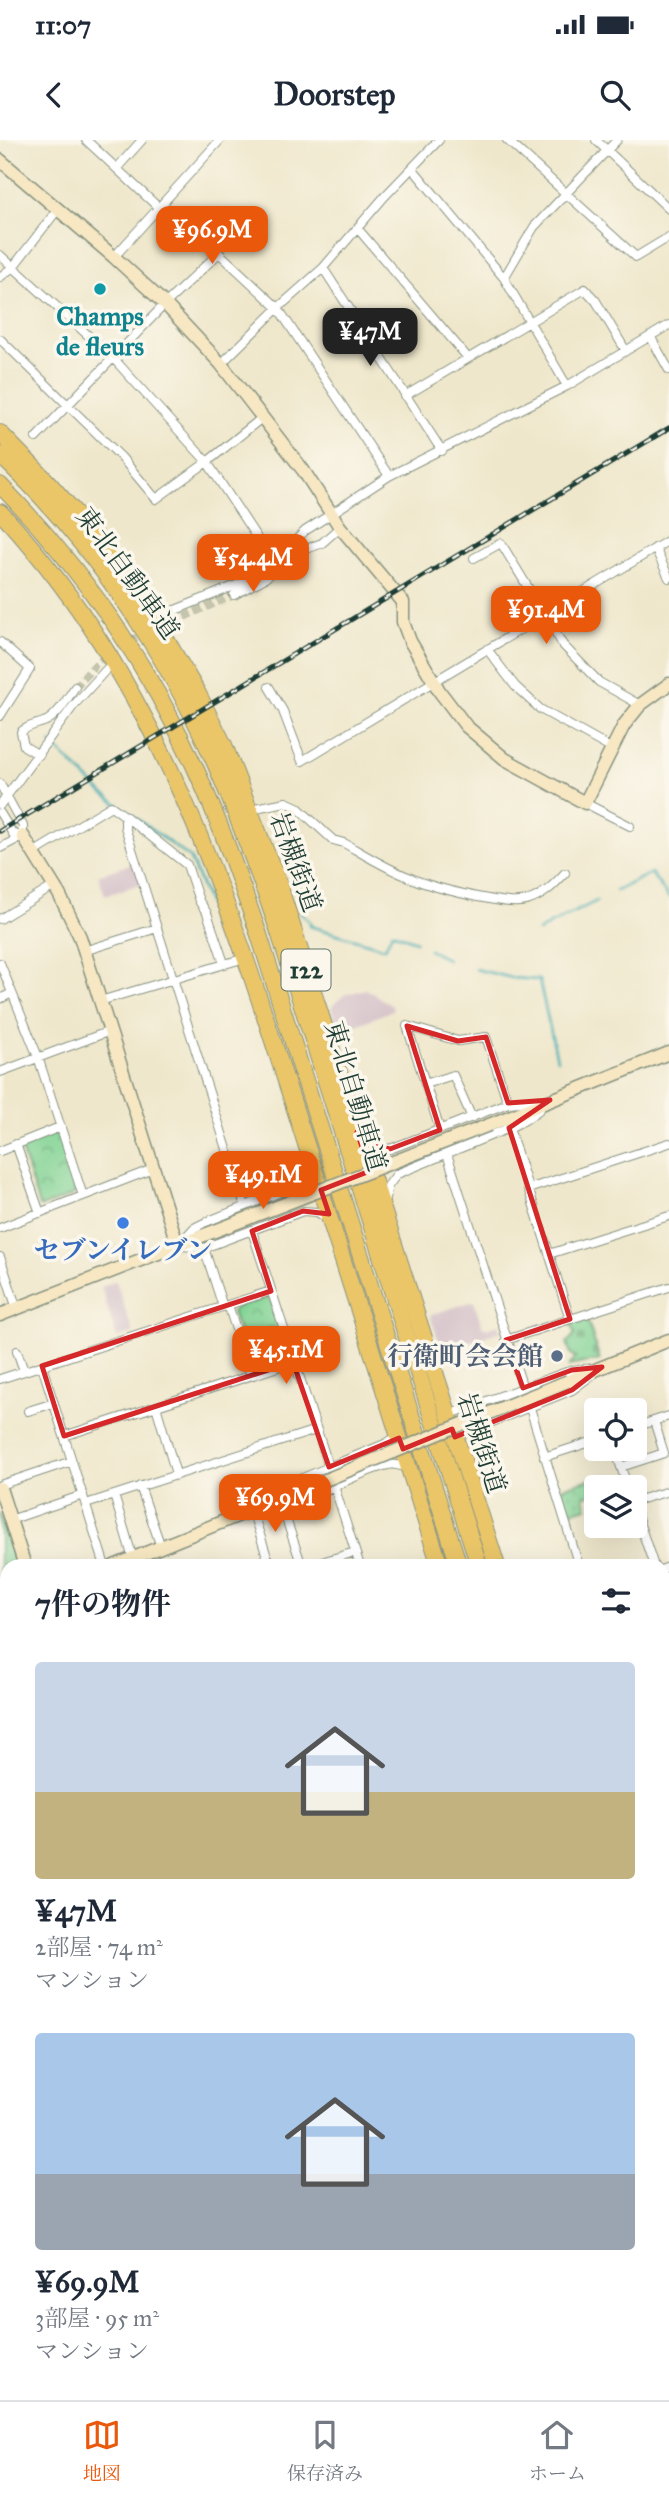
<!DOCTYPE html>
<html lang="ja">
<head>
<meta charset="utf-8">
<style>
  :root { --surface:#fff; --page:#f6f6f7; --text:#1f2937; --muted:#747a83; --line:#e0e1e3; --accent:#ea580c }
  body { margin:0; font-family:"IM FELL Great Primer","Noto Serif JP",serif; background:var(--page); color:var(--text); height:100vh; display:flex; flex-direction:column; font-size:26px; white-space:nowrap }
  * { box-sizing:border-box; margin:0 }
  p { font-size:23px; color:var(--muted) }
  .icon { flex:none; width:38px; height:38px; fill:none; stroke:currentColor; stroke-width:2; stroke-linecap:round; stroke-linejoin:round }
  .map { position:relative; flex:1; overflow:hidden }
  .drawer { position:absolute; left:0px; top:1419px; width:670px; height:842px; display:flex; flex-direction:column; background:var(--surface); border-radius:21px 21px 0 0; box-shadow:0 7px 28px #0002 }
  .drawer>* { flex:none }
  .tools { position:absolute; left:584px; top:1258px; display:grid; gap:14px }
  .tools a { display:grid; place-items:center; width:63px; height:63px; border-radius:7px; background:var(--surface); box-shadow:0 7px 28px #0002; font-size:35px }
  .price { position:absolute; translate:-50% -60px; padding:0 16px; border-radius:14px; background:var(--accent); color:#fff; font-size:23px; line-height:46px; filter:drop-shadow(0 2px 4px #0008) }
  .price::after { content:''; position:absolute; left:50%; top:42px; width:21px; height:16px; margin-left:-10px; background:inherit; clip-path:polygon(0 0,100% 0,50% 100%) }
  .price.active { background:#222; color:#fff }
  ul { padding:0; list-style:none }
  li { display:grid; align-content:center; gap:14px; height:371px; padding:0 35px }
  li span { display:grid; place-items:center; height:217px; border-radius:7px; color:#555 }
  li>.icon { margin-inline-start:auto }
  span .icon { width:126px; height:126px; fill:#fffc; stroke-width:1 }
  li b { font-size:30px }
  h2 { display:flex; justify-content:space-between; align-items:center; height:84px; padding:0 35px; font-size:30px }
  .status { display:flex; justify-content:space-between; align-items:center; height:49px; padding:0 35px; background:var(--surface); direction:ltr }
  .status svg { height:19px; fill:currentColor }
  header { display:flex; justify-content:space-between; align-items:center; height:91px; padding:0 35px; background:var(--surface); font-size:32px; font-weight:700 }
  .dock { display:flex; justify-content:space-around; align-items:center; height:98px; border-top:2px solid var(--line); background:var(--surface); font-size:19px; color:var(--muted) }
  .dock a { display:grid; justify-items:center; gap:4px }
  .dock .active { color:var(--accent) }
  .map>svg:first-child { display:block }
  .industrial { fill:#d2bdc6 }
  .grass { fill:url(#grass-dots); stroke:#508864; stroke-width:2 }
  .cemetery { fill:url(#cemetery-stones); stroke:#508864; stroke-width:2 }
  .park { fill:url(#park-crowns); stroke:#508864; stroke-width:2 }
  .lines { fill:none; stroke-linecap:round; stroke-linejoin:round }
  .stream { stroke:#3aabb4; stroke-width:2.5 }
  .canal { stroke:#3aabb4; stroke-width:9 }
  .street-tunnel { stroke:#c5c5ad; stroke-width:8; stroke-dasharray:8 4; stroke-linecap:butt }
  .street-casing { stroke:#879280; stroke-width:10 }
  .secondary-casing { stroke:#879280; stroke-width:15 }
  .highway-casing { stroke:#879280; stroke-width:18 }
  .street { stroke:#fff; stroke-width:8 }
  .secondary { stroke:#f7e8c3; stroke-width:12 }
  .highway { stroke:#eac669; stroke-width:16 }
  .rail-casing { stroke:#1f3d34; stroke-width:5 }
  .rail { stroke:#fbf7ec; stroke-width:2.5; stroke-dasharray:8; stroke-linecap:butt }
  .secondary-bridge-casing { stroke:#879280; stroke-width:15; stroke-linecap:butt }
  .secondary-bridge { stroke:#f7e8c3; stroke-width:12 }
  .marked { fill:none; stroke:#d62828; stroke-width:5; stroke-linejoin:round }
  .culture-dot { fill:#0f9aa8; stroke:#fbf7ec; stroke-width:2.5 }
  .shop-dot { fill:#3f7fe0; stroke:#fbf7ec; stroke-width:2.5 }
  .service-dot { fill:#5c6f8a; stroke:#fbf7ec; stroke-width:2.5 }
  .labels { text-anchor:middle; dominant-baseline:central; stroke-width:7; stroke-linejoin:round; paint-order:stroke }
  .shield { fill:#fbf7ec; stroke:#61756b; stroke-width:2 }
  .shield-label { font-size:24px; font-weight:bold; fill:#1f3d34 }
  .culture-label { font-size:26px; font-weight:bold; fill:#0d838f; stroke:#fbf7ec }
  .street-label { font-size:26px; fill:#1f3d34; stroke:#fbf7ec }
  .shop-label { font-size:26px; font-weight:bold; fill:#366cbe; stroke:#fbf7ec }
  .service-label { font-size:26px; font-weight:bold; fill:#4e5e75; stroke:#fbf7ec; text-anchor:end }
</style>
</head>
<body>
<div class="status"><b>11:07</b><svg viewBox="0 0 49 12"><path d="M0 12V9h3v3zM5 12V6h3v6zM10 12V3h3v9zM15 12V0h3v12zM26 1h20v11H26zM47 4h2v5h-2z"/></svg></div>
<header><svg class="icon" aria-label="back" viewBox="0 0 24 24"><path d="M15 5l-7 7 7 7"/></svg>Doorstep<svg class="icon" aria-label="search" viewBox="0 0 24 24"><circle cx="10" cy="10" r="6"/><path d="M15 15l6 6"/></svg></header>
<div class="map">
<svg width="669" height="2260" viewBox="0 0 669 2260">
  <defs>
    <pattern id="grass-dots" width="8" height="8" patternUnits="userSpaceOnUse" patternTransform="scale(1.75)"><rect width="8" height="8" fill="#82d394"/><path d="M2 2h.1M6 6h.1" fill="none" stroke="#6aac7a" stroke-width="1.8" stroke-linecap="round"/></pattern>
    <pattern id="cemetery-stones" width="16" height="16" patternUnits="userSpaceOnUse" patternTransform="scale(1.75)"><rect width="16" height="16" fill="#82d394"/><path d="M2 7V4a2 2 0 0 1 4 0v3zM10 15v-3a2 2 0 0 1 4 0v3z" fill="#6aac7a"/></pattern>
    <pattern id="park-crowns" width="20" height="18" patternUnits="userSpaceOnUse" patternTransform="scale(1.75)"><rect width="20" height="18" fill="#82d394"/><path d="M2 6a3 3 0 1 1 6 0M12 15a3 3 0 1 1 6 0" fill="none" stroke="#6aac7a"/></pattern>
  </defs>
  <rect width="100%" height="100%" fill="#fbf7ec"/>
  <filter id="ink" filterUnits="userSpaceOnUse"><feTurbulence type="fractalNoise" baseFrequency=".0143" numOctaves="2"/><feDisplacementMap in="SourceGraphic" scale="14" xChannelSelector="R" yChannelSelector="G"/><feConvolveMatrix kernelMatrix="1 2 1 2 8 2 1 2 1" color-interpolation-filters="sRGB"/></filter>
  <filter id="wash" filterUnits="userSpaceOnUse"><feTurbulence type="fractalNoise" baseFrequency=".00686" numOctaves="4" result="noise"/><feDisplacementMap in="SourceGraphic" scale="28" xChannelSelector="R" yChannelSelector="G"/><feGaussianBlur stdDeviation="1.57" result="paint"/><feColorMatrix in="noise" values="0 0 0 0 0 0 0 0 0 0 0 0 0 0 0 0 0 1.4 0 .05"/><feComposite in="paint" operator="in"/></filter>
  <g filter="url(#wash)">
    <rect width="100%" height="100%" fill="#efe7cb"/>
    <!-- industrial -->
    <path class="industrial" d="M134,723L141,744L105,755L98,735Z
      M366,849L392,866L393,870L339,892L331,867L344,855Z
      M116,1141L133,1193L117,1198L101,1147Z
      M474,1161L482,1186L487,1188L499,1184L501,1191L442,1210L430,1175Z"/>
    <!-- grass -->
    <path class="grass" d="M590,1339L592,1353L584,1358L587,1367L569,1372L567,1376L559,1349Z"/>
    <!-- cemetery -->
    <path class="cemetery" d="M587,1178L600,1220L569,1226L576,1218L571,1214L567,1203L575,1194L571,1183Z"/>
    <!-- park -->
    <path class="park" d="M53,993L59,995L77,1049L73,1055L42,1067L39,1066L21,1009L23,1005Z
      M266,1158L271,1160L289,1214L286,1220L255,1231L251,1228L232,1172L236,1167Z
      M0,1373L17,1426H7V1533L0,1527Z"/>
    <g class="lines">
      <!-- stream -->
      <path class="stream" d="M51,603L101,652L190,718L224,801
        M616,751L651,733L669,758
        M300,771L311,783L310,786L385,808L392,792L416,801
        M538,792L550,784L597,761
        M429,810L447,819
        M475,829L512,838L539,840L557,919
        M663,1710H669"/>
      <!-- canal -->
      <path class="canal" d="M0,1532L7,1538"/>
    </g>
  </g>
  <g filter="url(#ink)">
    <g class="lines">
      <!-- street-tunnel -->
      <path class="street-tunnel" d="M75,547L95,525L122,504L234,455"/>
      <defs>
        <path id="street" d="M86,0L159,68
          M507,0L636,117L669,97
          M596,0L669,69
          M117,28L142,0
          M413,29L504,138L567,246
          M163,65L219,113L278,168L389,336
          M358,89L468,218
          M0,115L114,219L207,322L263,277
          M114,117L220,0
          M323,128L442,311
          M0,137L13,127L58,69
          M504,138L534,87L617,0
          M650,196L669,230
          M0,199L121,317L156,359L207,322L257,398
          M221,224L278,168L323,128L385,56L439,0
          M405,256L585,149L596,161L626,211
          M36,298L165,164L219,113
          M655,408L669,438
          M474,418L501,403L563,505L599,542L640,565
          M234,455L265,438L298,412L322,403L340,387
          M150,472L168,473L249,440L274,421L305,391L389,336L567,246L669,185
          M0,502L30,529L0,576
          M487,509L515,546L540,569L612,609
          M269,547L283,571L302,621L669,400
          M39,615L24,606L21,592C29,584 39,585 48,580C60,573 68,557 75,547
          M0,644L23,686V696
          M585,663L630,686
          M0,665L74,565L113,522
          M250,669L286,662L297,667L333,700L344,703C365,715 387,729 411,738C430,747 508,767 526,761C542,757 554,745 565,733
          M0,673L13,694L23,696
          M125,676L187,725L199,761L207,773L224,823
          M0,708L23,696
          M33,713L111,666L125,676V687L245,1066
          M0,779L54,746
          M84,811L157,788
          M0,823L38,917L83,1056
          M0,859L12,853
          M100,861L245,818
          M407,886L458,901L486,897L508,963
          M407,886L440,990
          M0,932L110,891
          M425,944L453,935L472,978
          M509,988L570,1179
          M362,997L376,1006L390,1009L508,963L547,960
          M16,1004L40,1073
          M0,1011L60,987
          M447,1014L523,1248
          M528,1049L669,1003
          M384,1062L388,1046L397,1034L509,988L525,980L540,969
          M0,1088L153,1029
          M252,1091L329,1327L271,1351L258,1364
          M182,1101L194,1088L204,1083L300,1044L309,1024
          M182,1106L204,1108L303,1071L317,1072L328,1079
          M204,1108L223,1167
          M549,1114L669,1076
          M0,1117L17,1169
          M228,1165L251,1235
          M506,1200L669,1147
          M17,1211L24,1231
          M42,1226L105,1426
          M0,1239L271,1151
          M156,1266L176,1334
          M530,1268L579,1426
          M28,1271L54,1263
          M448,1275L572,1230L592,1228
          M635,1287L669,1276
          M64,1296L293,1222
          M455,1297L572,1250L592,1235
          M615,1309L628,1348
          M544,1317L597,1300
          M329,1327L385,1304L398,1296
          M621,1327L664,1313L654,1281
          M0,1345L72,1321
          M140,1346L161,1407
          M334,1346L360,1426
          M114,1355L133,1419
          M635,1361L669,1351
          M86,1364L316,1290
          M282,1367L302,1426
          M252,1370L270,1426
          M635,1370L654,1426
          M255,1371C285,1377 355,1331 388,1325C396,1323 403,1327 410,1329
          M10,1380L83,1355
          M308,1426L355,1412
          M663,1429L669,1427
          M663,1505L669,1503
          M0,1598H7
          M663,1683L669,1686
          M0,2226L7,2220
          M253,2254L257,2260
          M372,2254L376,2260
          M579,2254L586,2260
          M156,2260L163,2254
          M557,2260L565,2254"/>
        <path id="secondary" d="M0,20L114,117L165,164L221,224L303,330L340,387L403,462V482L410,501L440,552L466,586L505,619L585,663L624,585L640,565L669,544
          M23,696L59,754L80,797L178,1106
          M489,985L669,913
          M0,1175L207,1094
          M568,1241L669,1200
          M0,1348L25,1426
          M114,1426L281,1358
          M663,1587L669,1585
          M663,1601L669,1598
          M663,1612L669,1609
          M663,1629L669,1626
          M0,1924L7,1920
          M0,1936L7,1932"/>
        <path id="highway" d="M0,293L46,340L91,391L150,472L197,552L224,605L279,745L497,1426
          M0,315C91,401 165,510 216,625C239,678 259,734 278,789L479,1426
          M0,345C82,428 149,525 197,632C221,685 240,740 259,795L459,1426
          M0,372C160,540 231,768 300,985C348,1132 394,1279 440,1426
          M663,1944L669,1961
          M663,2003L669,2022
          M663,2066L669,2085
          M663,2142L669,2162"/>
      </defs>
      <!-- street casing -->
      <use href="#street" class="street-casing"/>
      <!-- secondary casing -->
      <use href="#secondary" class="secondary-casing"/>
      <!-- highway casing -->
      <use href="#highway" class="highway-casing"/>
      <!-- street -->
      <use href="#street" class="street"/>
      <!-- secondary -->
      <use href="#secondary" class="secondary"/>
      <!-- highway -->
      <use href="#highway" class="highway"/>
      <defs>
        <path id="rail" d="M0,691L669,288"/>
      </defs>
      <!-- rail casing -->
      <use href="#rail" class="rail-casing"/>
      <!-- rail -->
      <use href="#rail" class="rail"/>
      <defs>
        <path id="secondary-bridge" d="M207,1094L489,985
          M281,1358L568,1241"/>
      </defs>
      <!-- secondary-bridge casing -->
      <use href="#secondary-bridge" class="secondary-bridge-casing"/>
      <!-- secondary-bridge -->
      <use href="#secondary-bridge" class="secondary-bridge"/>
    </g>
  </g>
  <!-- marked area -->
  <path class="marked" d="M407,886L458,901L486,897L508,963L550,960L509,988L570,1179L506,1200L523,1248L572,1230L602,1227L572,1250L455,1297L452,1289L403,1309L399,1298L329,1327L293,1222L64,1296L42,1226L271,1151L252,1091L303,1071L329,1074L321,1050L370,1031L357,992L376,1006L390,1009L440,990Z"/>
  <!-- markers -->
  <circle class="culture-dot" cx="100" cy="149" r="7"/>
  <circle class="shop-dot" cx="123" cy="1083" r="7"/>
  <circle class="service-dot" cx="557" cy="1216" r="7"/>
  <g class="labels">
    <!-- shield labels -->
    <rect class="shield" x="281.5" y="809.5" width="49" height="41" rx="5"/>
    <g class="shield-label">
      <text x="306" y="830">122</text>
    </g>
    <!-- culture labels -->
    <g class="culture-label">
      <text x="100" y="176">Champs<tspan x="100" dy="30">de fleurs</tspan></text>
    </g>
    <!-- street labels -->
    <g class="street-label">
      <text transform="translate(128 433) rotate(54)">東北自動車道</text>
      <text transform="translate(296 722) rotate(70)">岩槻街道</text>
      <text transform="translate(356 956) rotate(73)">東北自動車道</text>
      <text transform="translate(482 1303) rotate(72)">岩槻街道</text>
    </g>
    <!-- shop labels -->
    <g class="shop-label">
      <text x="123" y="1110">セブンイレブン</text>
    </g>
    <!-- service labels -->
    <g class="service-label">
      <text x="543" y="1216">行衛町会会館</text>
    </g>
  </g>
</svg>
<div class="tools">
<a><svg class="icon" aria-label="locate" viewBox="0 0 24 24"><circle cx="12" cy="12" r="6"/><path d="M12 2v4M12 18v4M2 12h4M18 12h4"/></svg></a>
<a><svg class="icon" aria-label="layers" viewBox="0 0 24 24"><path d="M12 4l9 5-9 5-9-5zM3 14l9 5 9-5"/></svg></a>
</div>
<b class="price" style="left:212px;top:126px">¥96.9M</b>
<b class="price active" style="left:370px;top:228px">¥47M</b>
<b class="price" style="left:253px;top:454px">¥54.4M</b>
<b class="price" style="left:546px;top:506px">¥91.4M</b>
<b class="price" style="left:263px;top:1071px">¥49.1M</b>
<b class="price" style="left:286px;top:1246px">¥45.1M</b>
<b class="price" style="left:275px;top:1394px">¥69.9M</b>
<section class="drawer">
<h2>7件の物件<svg class="icon" aria-label="filters" viewBox="0 0 24 24"><path d="M4 7h16M4 17h16"/><circle cx="9" cy="7" r="2"/><circle cx="15" cy="17" r="2"/></svg></h2>
<ul>
<li><span style="background:linear-gradient(#c9d6e8 60%,#c2b280 0)"><svg class="icon" aria-label="home" viewBox="0 0 24 24"><path d="M3 11l9-7 9 7M6 9v11h12V9"/></svg></span><div><b>¥47M</b><p>2部屋 · 74 m²</p><p>マンション</p></div></li>
<li><span style="background:linear-gradient(#a9c7e8 65%,#9aa5b1 0)"><svg class="icon" aria-label="home" viewBox="0 0 24 24"><path d="M3 11l9-7 9 7M6 9v11h12V9"/></svg></span><div><b>¥69.9M</b><p>3部屋 · 95 m²</p><p>マンション</p></div></li>
</ul>
</section>
</div>
<nav class="dock">
<a class="active"><svg class="icon" aria-label="map" viewBox="0 0 24 24"><path d="M3 6l6-2 6 2 6-2v14l-6 2-6-2-6 2zM9 4v14M15 6v14"/></svg>地図</a>
<a><svg class="icon" aria-label="saved" viewBox="0 0 24 24"><path d="M7 4h10v16l-5-4-5 4z"/></svg>保存済み</a>
<a><svg class="icon" aria-label="home" viewBox="0 0 24 24"><path d="M3 11l9-7 9 7M6 9v11h12V9"/></svg>ホーム</a>
</nav>
</body>
</html>
